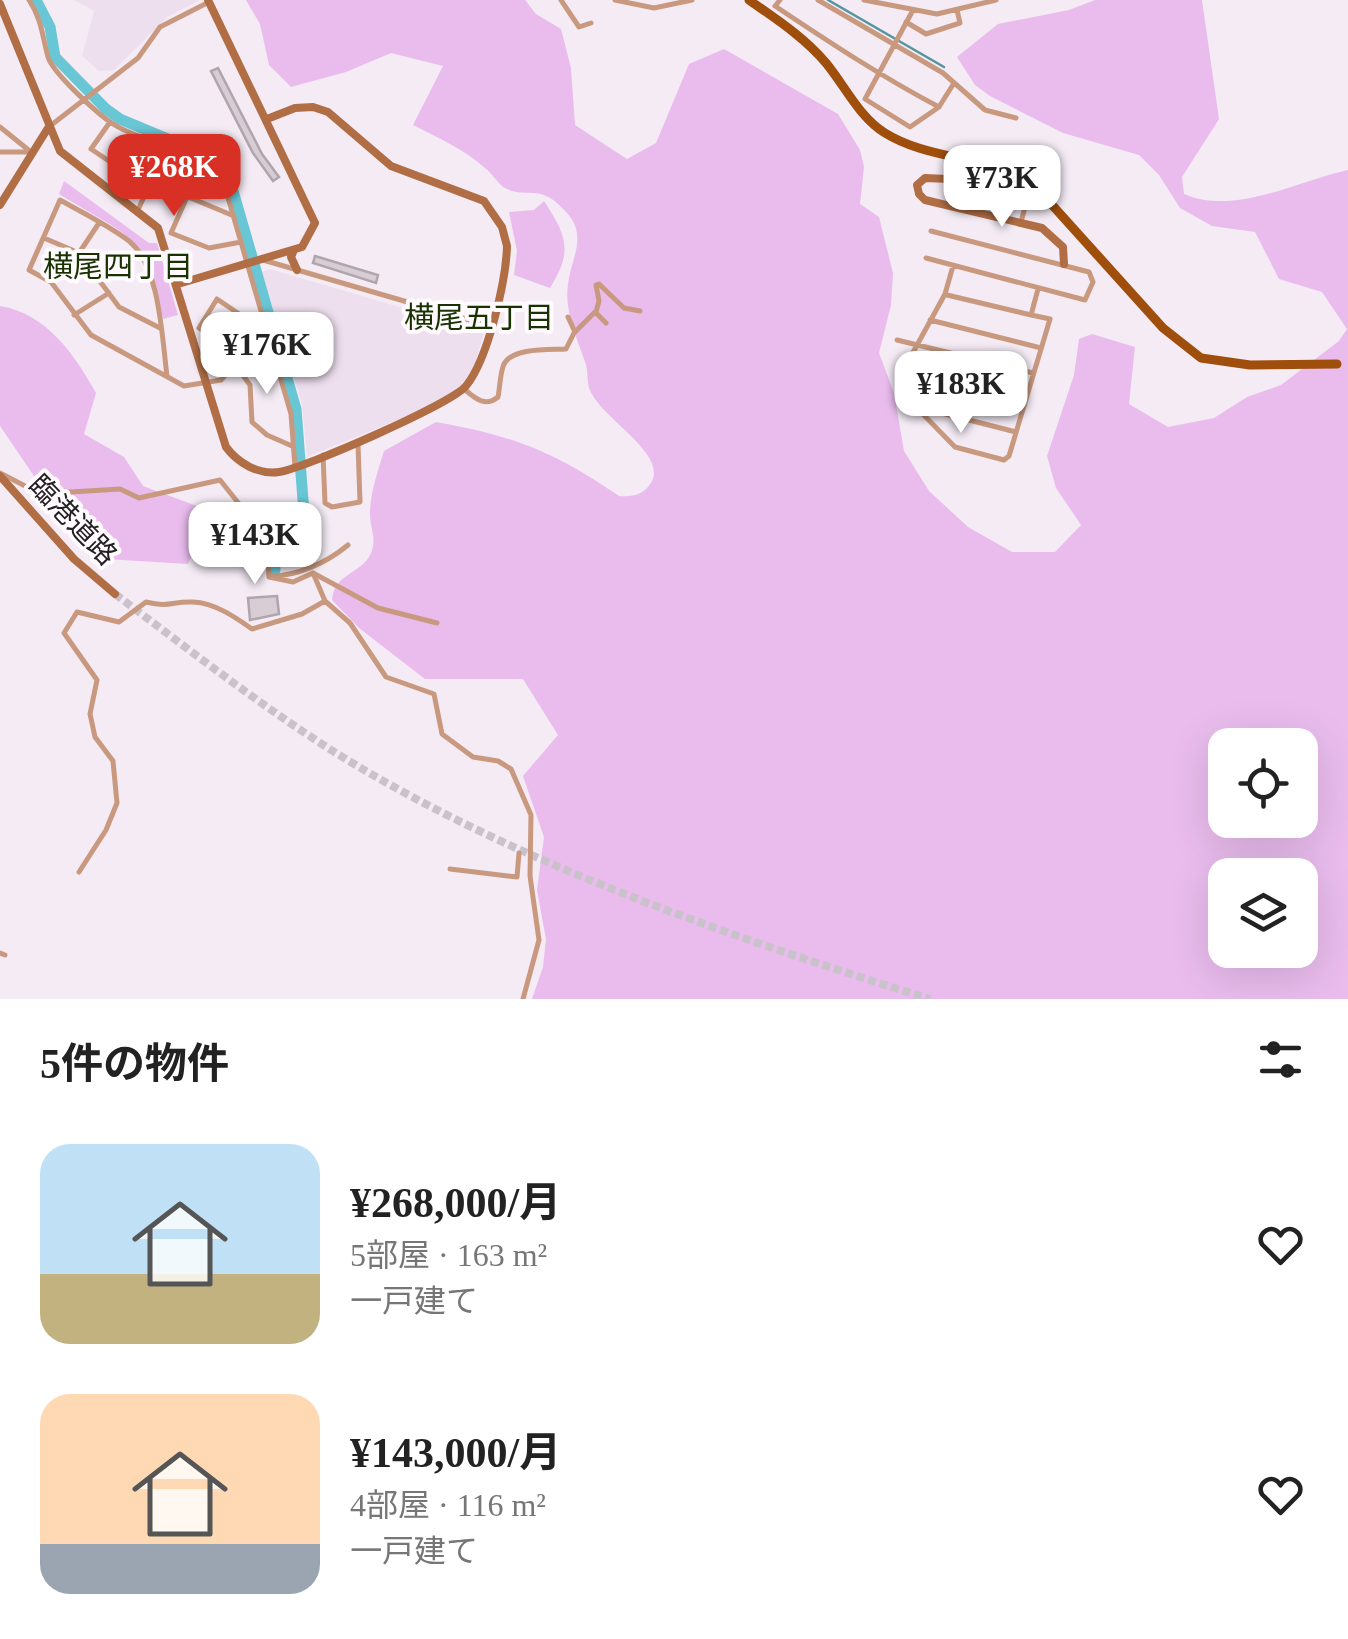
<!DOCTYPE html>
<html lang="ja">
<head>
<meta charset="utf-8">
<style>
  :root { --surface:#fff; --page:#f2f2f2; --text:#222; --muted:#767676; --accent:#d93025 }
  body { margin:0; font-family:"Times New Roman","Noto Sans JP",serif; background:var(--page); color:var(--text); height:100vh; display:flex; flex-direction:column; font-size:38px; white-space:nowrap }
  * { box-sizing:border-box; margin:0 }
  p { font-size:32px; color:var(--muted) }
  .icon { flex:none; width:55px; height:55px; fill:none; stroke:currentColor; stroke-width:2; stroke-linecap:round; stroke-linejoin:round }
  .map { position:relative; height:999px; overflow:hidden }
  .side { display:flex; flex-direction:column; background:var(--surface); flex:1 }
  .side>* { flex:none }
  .controls { position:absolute; left:1208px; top:728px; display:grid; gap:20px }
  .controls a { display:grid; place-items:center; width:110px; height:110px; border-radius:20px; background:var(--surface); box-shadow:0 10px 40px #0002; font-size:50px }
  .price { position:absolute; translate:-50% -85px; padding:0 22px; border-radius:20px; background:#fff; color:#222; font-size:32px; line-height:65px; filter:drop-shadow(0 2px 5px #0008) }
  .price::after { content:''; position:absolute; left:50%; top:60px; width:30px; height:22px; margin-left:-15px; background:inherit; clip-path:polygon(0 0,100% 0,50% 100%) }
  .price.on { background:var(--accent); color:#fff }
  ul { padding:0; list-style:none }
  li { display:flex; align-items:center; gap:30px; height:250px; padding:0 40px }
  li span { display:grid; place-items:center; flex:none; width:280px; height:200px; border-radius:30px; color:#555 }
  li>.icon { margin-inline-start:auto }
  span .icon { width:120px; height:120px; fill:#fffc; stroke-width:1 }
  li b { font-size:42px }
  h2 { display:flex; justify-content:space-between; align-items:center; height:120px; padding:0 40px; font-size:42px }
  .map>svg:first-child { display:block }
  .built { fill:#eedfef }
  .green { fill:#e9bced; fill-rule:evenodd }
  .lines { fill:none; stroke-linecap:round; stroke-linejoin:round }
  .stream { stroke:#5495a0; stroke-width:2.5 }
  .river { stroke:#69c7d5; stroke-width:11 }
  .building { fill:#d8cdd5; stroke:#afa5ad; stroke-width:2.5 }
  .secondary-tunnel { stroke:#cac2cb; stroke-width:8; stroke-dasharray:8 4; stroke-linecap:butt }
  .street { stroke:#c8997e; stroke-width:5 }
  .secondary { stroke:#b16e45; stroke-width:8 }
  .primary { stroke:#9f4e0c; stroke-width:9 }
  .labels { text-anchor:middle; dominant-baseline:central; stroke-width:8; stroke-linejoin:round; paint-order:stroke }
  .street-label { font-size:28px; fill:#232024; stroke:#fefafe }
  .neighbourhood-label { font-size:30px; fill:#183202; stroke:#fefafe }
</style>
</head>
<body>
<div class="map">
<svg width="1348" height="999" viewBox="0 0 1348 999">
  <rect width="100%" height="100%" fill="#f4ebf5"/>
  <!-- built -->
  <path class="built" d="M74,0H200L167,17L114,70L99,71L82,56L94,11Z
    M270,269L484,332L474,367L460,388L439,403L307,457L302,404L262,272Z"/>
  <!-- green -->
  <path class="green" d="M246,0H525L536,14L561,29L571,68L575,125L627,159L656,143L689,64L724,49L838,114L860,150L864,167L860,204L879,217L893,273L891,305L879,353L894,393L904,451L929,491L968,527L1012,552H1055L1081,525L1056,488L1047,456L1074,375L1079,339L1092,334L1135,347L1129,404L1168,427L1214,418L1247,397L1281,385L1339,341L1347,329L1322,292L1279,279L1255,232L1212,226L1180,208L1159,175L1139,155L1063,133L990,96L975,85L957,57L998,24L1069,10L1095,0H1202L1219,119L1182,177L1184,194C1234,216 1298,181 1348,170V999H532L543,967L546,939L537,890L544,837L523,776L558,735L523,679H425L359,628L332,600C334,573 362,574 371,553C377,538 370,529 370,514C370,493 378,471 384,451L436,422C514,436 553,451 619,496C633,497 643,495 651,483C669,453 600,419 589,388C587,381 588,373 586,365C578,339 564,314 568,284C571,259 588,236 567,213C540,182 531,199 507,189C499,186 492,173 485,168C464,149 438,138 413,125L443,66L391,53L346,72L291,87L269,65L260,24ZM1225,745H1300V820H1225ZM1225,875H1300V950H1225Z
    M64,181L149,243H157L178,315L163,319C145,232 130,238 59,194Z
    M544,201C567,236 573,251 550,288L514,275L517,251L509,212L534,210Z
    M0,306C46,313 75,355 96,393L84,434L124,457L143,486L213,512L188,564L105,559L51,501L0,426Z"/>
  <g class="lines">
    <!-- stream -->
    <path class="stream" d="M828,0L944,67"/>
    <!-- river -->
    <path class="river" d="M36,0L50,27L55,57L106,109L120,119L211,157L229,177L296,409L304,513C297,523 297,529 292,539C286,553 274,551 275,570"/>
  </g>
  <!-- building -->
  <path class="building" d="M218,68L262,154L279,177L273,181L253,153L211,71Z
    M315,256L378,275L376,283L313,263Z
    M277,596L279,614L250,620L248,598Z"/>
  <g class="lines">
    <!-- secondary-tunnel -->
    <path class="secondary-tunnel" d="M115,594C191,651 267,711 349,761C525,867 734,938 930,999"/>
    <!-- street -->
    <path class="street" d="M29,0C42,20 42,35 48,57C53,73 92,108 106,119C139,145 194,143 222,177L291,414L295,467
      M561,0L579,27L591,23
      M615,0L654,8L692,0
      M780,0L775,6C829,42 882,77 939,107
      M818,0L943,73L985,110L1016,118
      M864,0L937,14L996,0
      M913,10L865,99L910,127L939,107L954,83
      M906,22L926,34L960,23L957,10
      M110,122L91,149L121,169L234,216
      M50,126L138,58L160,27L209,2
      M0,127L31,152
      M0,152H31
      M969,181L1028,198
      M187,197L171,233L209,248L241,242
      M138,210L167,146
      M1021,222L1028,196L1035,186
      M44,238L79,253L119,307L160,328
      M79,253L99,223
      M926,258L1085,300L1093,282L1089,272L931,231
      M263,260L490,326
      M953,266L945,294L905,367L912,403L955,447L1004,460L1009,456L1050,319L1031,315L1038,289
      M947,295L1031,315
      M596,312L599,301L596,285L599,284L624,308L640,311
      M74,315L109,293
      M568,317L575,332
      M930,320L1041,348
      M897,340L1033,373
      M242,357L199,328L217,299L251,322L264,318
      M236,366L250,385L252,422L267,435L292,446
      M907,373L1025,403
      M167,376C162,338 160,266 129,241C108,225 83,213 60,200L29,270L51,282L91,335L184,386L221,380L250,347L269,339
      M464,389C475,398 485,408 498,397C500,387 500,373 504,364C513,347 551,350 566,349L574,333L595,312L606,323
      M918,407L1016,432
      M323,455L325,503L332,507L360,502L358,444
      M0,473L27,487L71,492L120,489L139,498L220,480L244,510L274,534L268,557L269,577C298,575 325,564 348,545
      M313,573L378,608L437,623
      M269,577L293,582L313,573L325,601L350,623L386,677L434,694L442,734L473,757L498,761L511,769L531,815L530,876L539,940L523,999
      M450,869L517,877L519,853
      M79,872L106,830L117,803L113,761L95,737L90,714L97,680L64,633L77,612L119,622L146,602C171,608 172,601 193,602C215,603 235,617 252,629L302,614L325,601
      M0,953L5,955"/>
    <!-- secondary -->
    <path class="secondary" d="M0,4L60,151L158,228L226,447C238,463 258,475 279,472C305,468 451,404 466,386C488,359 506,281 507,246L502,227L484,201L391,166L328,112L313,107L295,108L267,119
      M979,162L972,180L925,178L917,185L919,194L925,200L1042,228L1063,247L1064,264
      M0,205L48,128
      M294,250L291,257L297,270
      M178,284L302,247L315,223L208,0
      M0,476L74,559L115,594"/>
    <!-- primary -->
    <path class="primary" d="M749,0C776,19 804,37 826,63C845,86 859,117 885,133C930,161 990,155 1035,186L1163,328L1201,358L1250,365L1337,364"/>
  </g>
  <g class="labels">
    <!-- street labels -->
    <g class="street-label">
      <text transform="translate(73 520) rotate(46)">臨港道路</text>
    </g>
    <!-- neighbourhood labels -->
    <g class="neighbourhood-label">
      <text x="118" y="266">横尾四丁目</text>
      <text x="479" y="317">横尾五丁目</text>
    </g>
  </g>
</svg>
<div class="controls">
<a><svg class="icon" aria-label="locate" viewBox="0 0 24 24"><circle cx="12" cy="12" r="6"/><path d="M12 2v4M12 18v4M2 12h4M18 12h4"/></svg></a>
<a><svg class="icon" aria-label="layers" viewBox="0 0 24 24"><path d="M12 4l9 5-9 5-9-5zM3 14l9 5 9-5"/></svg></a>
</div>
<b class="price on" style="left:174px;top:219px">¥268K</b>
<b class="price" style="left:1002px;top:230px">¥73K</b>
<b class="price" style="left:267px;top:397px">¥176K</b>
<b class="price" style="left:961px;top:436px">¥183K</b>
<b class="price" style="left:255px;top:587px">¥143K</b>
</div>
<section class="side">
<h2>5件の物件<svg class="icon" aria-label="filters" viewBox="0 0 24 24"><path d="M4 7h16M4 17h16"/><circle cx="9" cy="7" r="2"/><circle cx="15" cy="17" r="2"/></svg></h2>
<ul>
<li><span style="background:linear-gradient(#bfe0f5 65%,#c2b280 0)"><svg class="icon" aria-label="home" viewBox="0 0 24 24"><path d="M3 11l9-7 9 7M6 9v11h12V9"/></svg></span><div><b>¥268,000/月</b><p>5部屋 · 163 m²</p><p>一戸建て</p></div><svg class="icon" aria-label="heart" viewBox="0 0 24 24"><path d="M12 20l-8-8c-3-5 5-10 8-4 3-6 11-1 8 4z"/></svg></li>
<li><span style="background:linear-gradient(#ffd9b3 75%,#9aa5b1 0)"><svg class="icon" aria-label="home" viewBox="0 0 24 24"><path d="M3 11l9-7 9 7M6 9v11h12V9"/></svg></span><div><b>¥143,000/月</b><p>4部屋 · 116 m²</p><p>一戸建て</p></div><svg class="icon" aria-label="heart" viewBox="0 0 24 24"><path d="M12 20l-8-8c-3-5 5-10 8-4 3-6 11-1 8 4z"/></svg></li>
</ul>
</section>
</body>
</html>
